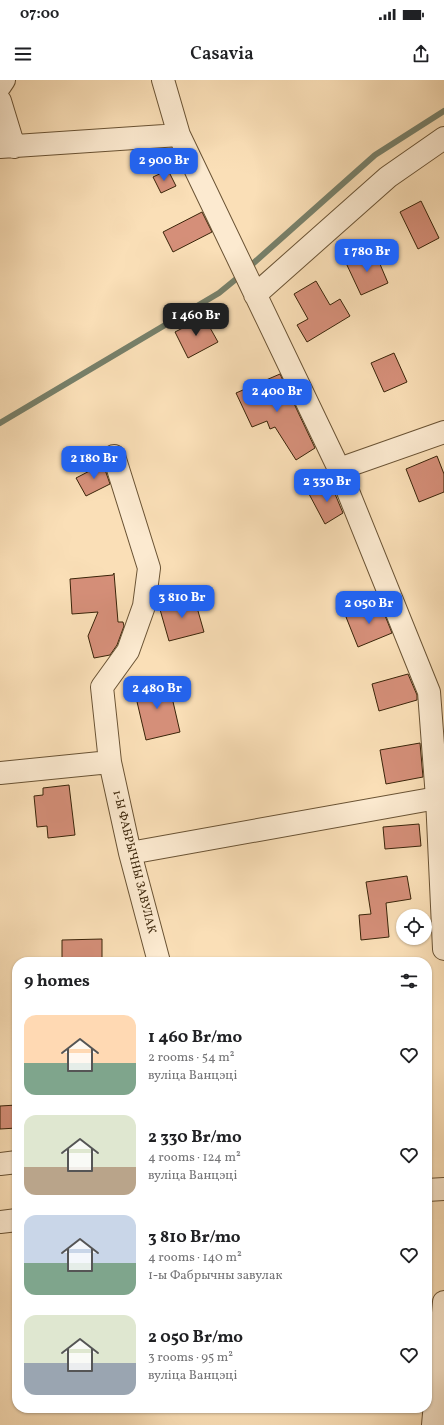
<!DOCTYPE html>
<html lang="en">
<head>
<meta charset="utf-8">
<style>
  :root { --surface:#fff; --page:#f2f2f2; --text:#202124; --muted:#757577; --accent:#2563eb }
  body { margin:0; font-family:Vollkorn,serif; background:var(--page); color:var(--text); height:100vh; display:flex; flex-direction:column; font-size:15px; white-space:nowrap }
  * { box-sizing:border-box; margin:0 }
  p { font-size:13px; color:var(--muted) }
  .icon { flex:none; width:22px; height:22px; fill:none; stroke:currentColor; stroke-width:2; stroke-linecap:round; stroke-linejoin:round }
  .map { position:relative; flex:1; overflow:hidden }
  .drawer { position:absolute; left:12px; top:877px; width:420px; height:456px; display:flex; flex-direction:column; background:var(--surface); border-radius:16px; box-shadow:0 1px 3px #0004 }
  .drawer>* { flex:none }
  .buttons { position:absolute; left:396px; top:829px; display:grid; gap:8px }
  .buttons a { display:grid; place-items:center; width:36px; height:36px; border-radius:50%; background:var(--surface); box-shadow:0 1px 3px #0004; font-size:20px }
  .price { position:absolute; translate:-50% -34px; padding:0 9px; border-radius:8px; background:var(--accent); color:#fff; font-size:13px; line-height:26px; filter:drop-shadow(0 1px 2px #0008) }
  .price::after { content:''; position:absolute; left:50%; top:24px; width:12px; height:9px; margin-left:-6px; background:inherit; clip-path:polygon(0 0,100% 0,50% 100%) }
  .price.current { background:#222; color:#fff }
  ul { padding:0; list-style:none }
  li { display:flex; align-items:center; gap:12px; height:100px; padding:0 12px }
  li span { display:grid; place-items:center; flex:none; width:112px; height:80px; border-radius:12px; color:#555 }
  li>.icon { margin-inline-start:auto }
  span .icon { width:48px; height:48px; fill:#fffc; stroke-width:1 }
  li b { font-size:17px }
  h2 { display:flex; justify-content:space-between; align-items:center; height:48px; padding:0 12px; font-size:17px }
  .status { display:flex; justify-content:space-between; align-items:center; height:28px; padding:0 20px; background:var(--surface); direction:ltr }
  .status svg { height:11px; fill:currentColor }
  header { display:flex; justify-content:space-between; align-items:center; height:52px; padding:0 12px; background:var(--surface); font-size:18px; font-weight:600 }
  .map>svg:first-child { display:block }
  .lines { fill:none; stroke-linecap:round; stroke-linejoin:round }
  .stream { stroke:#77806a; stroke-width:6 }
  .building { fill:#d58f79; stroke:#3a2409 }
  .minor-casing { stroke:#6a5334; stroke-width:24 }
  .minor { stroke:#fcead0; stroke-width:22 }
  .labels { text-anchor:middle; dominant-baseline:central; stroke-width:3.5; stroke-linejoin:round; paint-order:stroke }
  .street-label { font-size:12px; fill:#3a2409; stroke:#fcead0 }
</style>
</head>
<body>
<div class="status"><b>07:00</b><svg viewBox="0 0 49 12"><path d="M0 12V9h3v3zM5 12V6h3v6zM10 12V3h3v9zM15 12V0h3v12zM26 1h20v11H26zM47 4h2v5h-2z"/></svg></div>
<header><svg class="icon" aria-label="menu" viewBox="0 0 24 24"><path d="M4 6h16M4 12h16M4 18h16"/></svg>Casavia<svg class="icon" aria-label="share" viewBox="0 0 24 24"><path d="M12 15V3M7 8l5-5 5 5M5 13v7h14v-7"/></svg></header>
<div class="map">
<svg width="444" height="1345" viewBox="0 0 444 1345">
  <rect width="100%" height="100%" fill="#fadfb7"/>
  <filter id="stains"><feTurbulence type="fractalNoise" baseFrequency=".005" numOctaves="4"/><feColorMatrix values="0 0 0 0 .2 0 0 0 0 .09 0 0 0 0 .02 0 0 0 .5 -.17"/></filter>
  <radialGradient id="worn" r=".72"><stop offset=".6" stop-color="#630" stop-opacity="0"/><stop offset="1" stop-color="#630" stop-opacity=".3"/></radialGradient>
  <g class="lines">
    <!-- stream -->
    <path class="stream" d="M248,188L375,75L444,31
      M0,343L219,213L241,195"/>
  </g>
  <!-- building -->
  <path class="building" d="M168,90L176,106L161,113L153,97Z
    M421,121L439,158L418,169L400,132Z
    M202,132L212,152L173,172L163,152Z
    M374,170L388,203L361,215L346,183Z
    M316,201L330,225L340,219L350,236L307,262L297,245L308,239L294,214Z
    M204,237L218,262L188,278L175,252Z
    M394,273L407,302L384,312L371,283Z
    M280,294L315,368L296,380L275,347L270,349L267,341L252,347L236,313Z
    M437,376L444,394V412L419,422L406,389Z
    M103,384L110,404L86,416L76,398Z
    M330,402L343,433L325,444L309,414Z
    M114,493L118,542H123L124,546L117,565L110,575L94,578L88,556L98,532L72,534L70,499L113,495Z
    M194,517L204,552L169,561L159,526Z
    M380,523L392,553L358,567L346,537Z
    M408,594L417,615V620L379,631L372,604Z
    M168,600L180,652L146,660L134,609Z
    M420,663L423,697L386,704L380,670Z
    M69,705L75,755L48,758L47,746L37,747L34,716L43,715V708Z
    M419,744L421,766L385,769L383,747Z
    M407,796L411,819L386,823L389,857L361,860L359,835L371,834L366,802Z
    M102,859V882H62V860Z
    M17,1025V1048L0,1049V1026Z"/>
  <g class="lines">
    <defs>
      <path id="minor" d="M163,0L179,55L339,389L429,612L437,718L444,869
        M0,6L4,0
        M0,21L14,67
        M0,67L179,55
        M255,215L388,97L444,58
        M339,389L444,352
        M110,682L130,773L159,882
        M0,693L110,682L102,607L128,571L144,526L149,488L114,376
        M130,773L437,718
        M0,1084L17,1082
        M427,1110L444,1109
        M0,1142L17,1140
        M433,1345L444,1222"/>
    </defs>
    <!-- minor casing -->
    <use href="#minor" class="minor-casing"/>
    <!-- minor -->
    <use href="#minor" class="minor"/>
  </g>
  <g class="labels">
    <!-- street labels -->
    <g class="street-label">
      <text transform="translate(134 782) rotate(76)">1-Ы ФАБРЫЧНЫ ЗАВУЛАК</text>
    </g>
  </g>
  <rect width="100%" height="100%" filter="url(#stains)"/>
  <rect width="100%" height="100%" fill="url(#worn)"/>
</svg>
<div class="buttons">
<a><svg class="icon" aria-label="locate" viewBox="0 0 24 24"><circle cx="12" cy="12" r="6"/><path d="M12 2v4M12 18v4M2 12h4M18 12h4"/></svg></a>
</div>
<b class="price" style="left:164px;top:102px">2 900 Br</b>
<b class="price" style="left:367px;top:193px">1 780 Br</b>
<b class="price current" style="left:196px;top:257px">1 460 Br</b>
<b class="price" style="left:277px;top:333px">2 400 Br</b>
<b class="price" style="left:94px;top:400px">2 180 Br</b>
<b class="price" style="left:327px;top:423px">2 330 Br</b>
<b class="price" style="left:182px;top:539px">3 810 Br</b>
<b class="price" style="left:369px;top:545px">2 050 Br</b>
<b class="price" style="left:157px;top:630px">2 480 Br</b>
<section class="drawer">
<h2>9 homes<svg class="icon" aria-label="filters" viewBox="0 0 24 24"><path d="M4 7h16M4 17h16"/><circle cx="9" cy="7" r="2"/><circle cx="15" cy="17" r="2"/></svg></h2>
<ul>
<li><span style="background:linear-gradient(#ffd9b3 60%,#7fa58c 0)"><svg class="icon" aria-label="home" viewBox="0 0 24 24"><path d="M3 11l9-7 9 7M6 9v11h12V9"/></svg></span><div><b>1 460 Br/mo</b><p>2 rooms · 54 m²</p><p>вуліца Ванцэці</p></div><svg class="icon" aria-label="heart" viewBox="0 0 24 24"><path d="M12 20l-8-8c-3-5 5-10 8-4 3-6 11-1 8 4z"/></svg></li>
<li><span style="background:linear-gradient(#dfe7d0 65%,#b9a48a 0)"><svg class="icon" aria-label="home" viewBox="0 0 24 24"><path d="M3 11l9-7 9 7M6 9v11h12V9"/></svg></span><div><b>2 330 Br/mo</b><p>4 rooms · 124 m²</p><p>вуліца Ванцэці</p></div><svg class="icon" aria-label="heart" viewBox="0 0 24 24"><path d="M12 20l-8-8c-3-5 5-10 8-4 3-6 11-1 8 4z"/></svg></li>
<li><span style="background:linear-gradient(#c9d6e8 60%,#7fa58c 0)"><svg class="icon" aria-label="home" viewBox="0 0 24 24"><path d="M3 11l9-7 9 7M6 9v11h12V9"/></svg></span><div><b>3 810 Br/mo</b><p>4 rooms · 140 m²</p><p>1-ы Фабрычны завулак</p></div><svg class="icon" aria-label="heart" viewBox="0 0 24 24"><path d="M12 20l-8-8c-3-5 5-10 8-4 3-6 11-1 8 4z"/></svg></li>
<li><span style="background:linear-gradient(#dfe7d0 60%,#9aa5b1 0)"><svg class="icon" aria-label="home" viewBox="0 0 24 24"><path d="M3 11l9-7 9 7M6 9v11h12V9"/></svg></span><div><b>2 050 Br/mo</b><p>3 rooms · 95 m²</p><p>вуліца Ванцэці</p></div><svg class="icon" aria-label="heart" viewBox="0 0 24 24"><path d="M12 20l-8-8c-3-5 5-10 8-4 3-6 11-1 8 4z"/></svg></li>
</ul>
</section>
</div>
</body>
</html>
